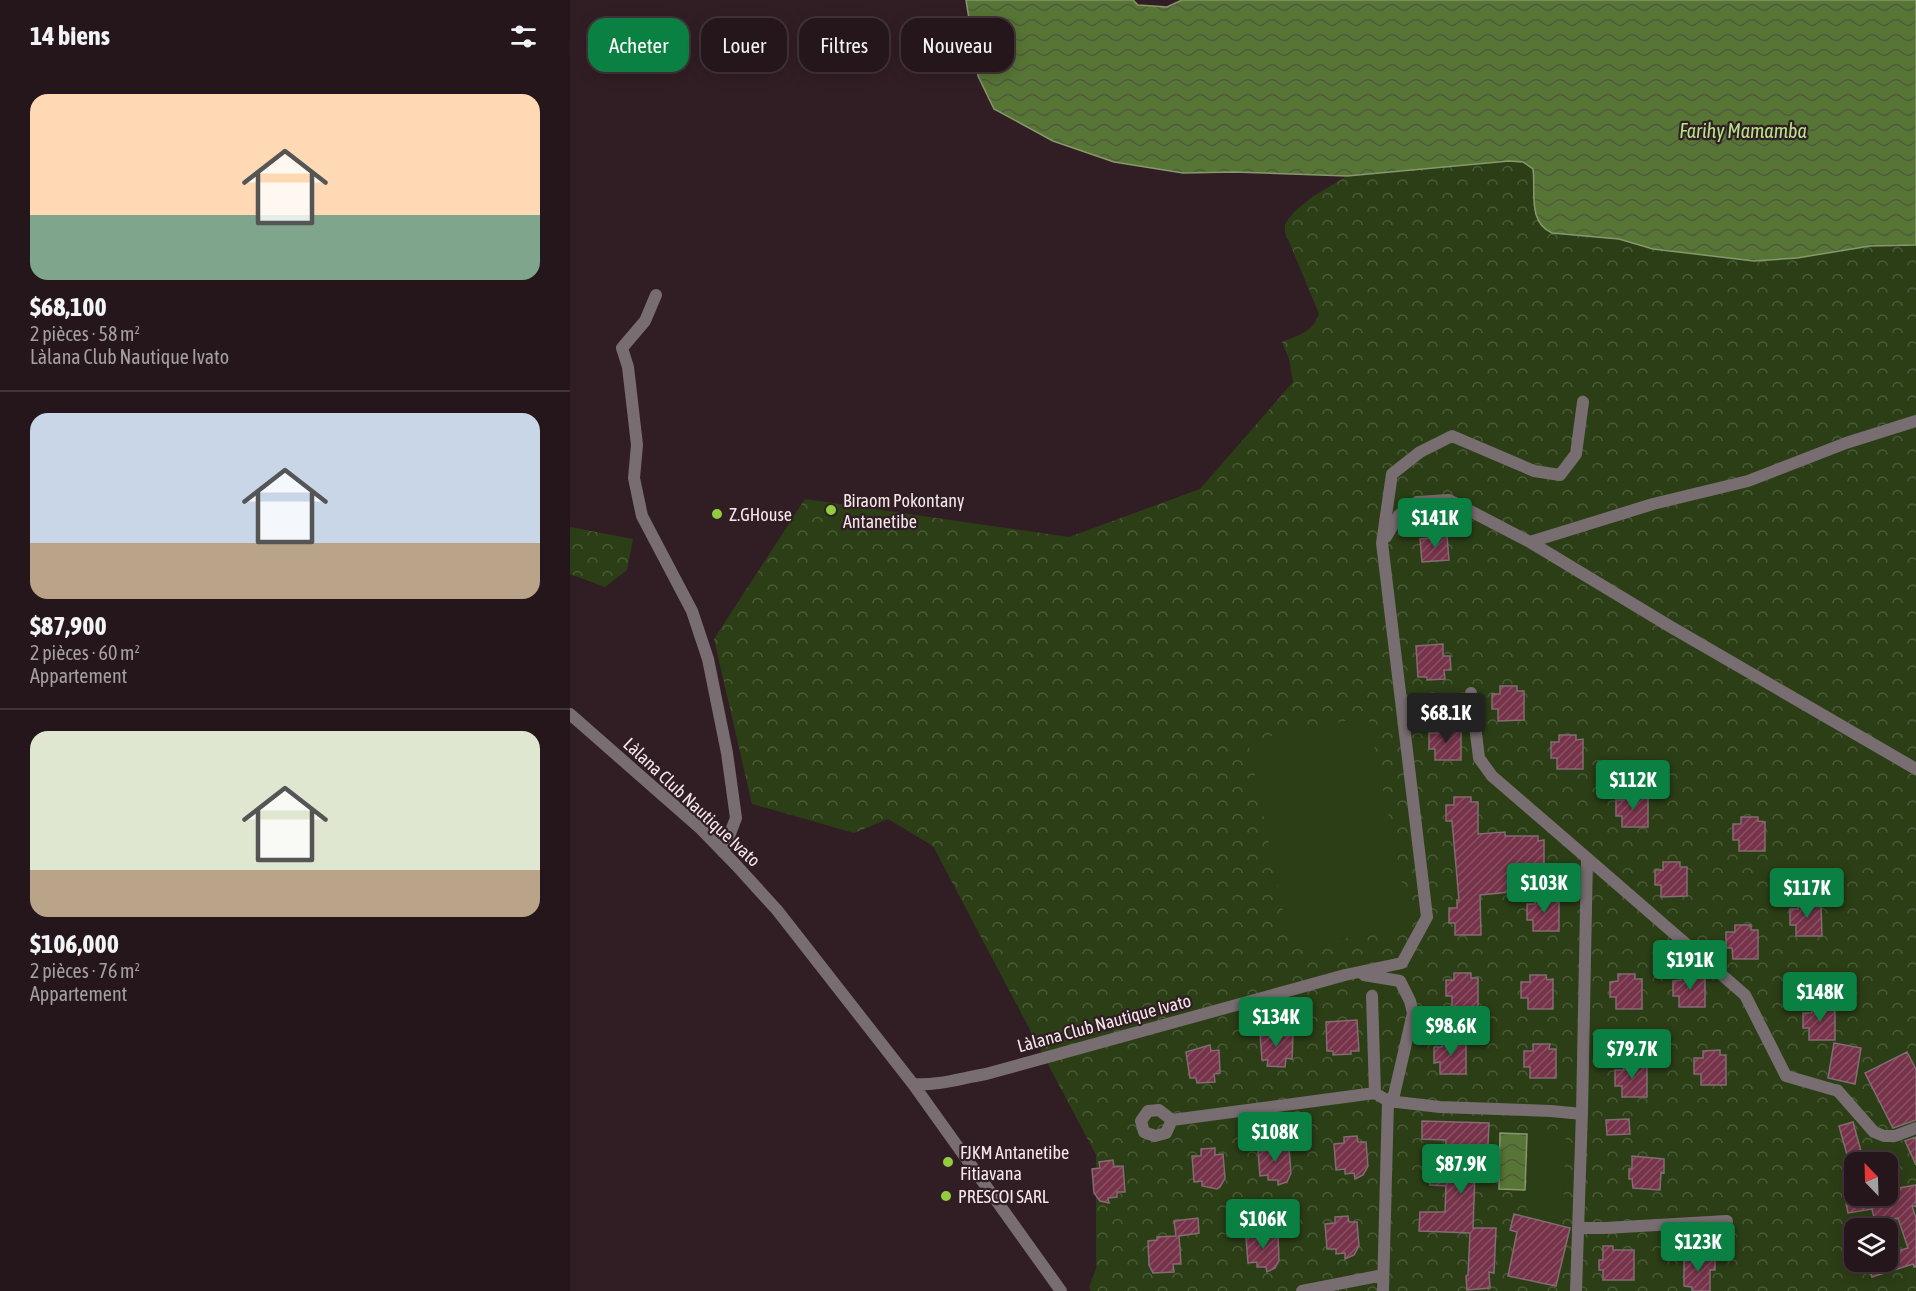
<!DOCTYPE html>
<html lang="fr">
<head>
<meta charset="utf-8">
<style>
  :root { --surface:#25161b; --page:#2d1f24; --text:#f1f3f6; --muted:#a39fa3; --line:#42353a; --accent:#0b8043 }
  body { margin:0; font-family:"Asap Condensed",sans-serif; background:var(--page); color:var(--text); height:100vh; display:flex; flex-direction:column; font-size:22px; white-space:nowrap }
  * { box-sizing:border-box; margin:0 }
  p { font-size:20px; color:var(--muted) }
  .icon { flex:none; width:33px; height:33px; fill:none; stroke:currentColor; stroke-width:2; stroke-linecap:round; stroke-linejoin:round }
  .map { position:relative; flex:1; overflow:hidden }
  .drawer { display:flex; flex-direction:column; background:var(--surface); width:570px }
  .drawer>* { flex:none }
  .top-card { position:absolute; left:18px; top:18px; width:570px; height:54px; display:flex; gap:12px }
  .needle { width:39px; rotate:337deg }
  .tools { position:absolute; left:1274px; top:1152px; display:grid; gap:12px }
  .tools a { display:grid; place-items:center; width:54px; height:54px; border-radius:12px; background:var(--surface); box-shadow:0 3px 15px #0003,0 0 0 2px var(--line); font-size:30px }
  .price { position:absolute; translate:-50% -51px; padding:0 14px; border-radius:6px; background:var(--accent); color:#fff; font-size:20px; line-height:39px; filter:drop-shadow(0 2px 3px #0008) }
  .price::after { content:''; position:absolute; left:50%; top:36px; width:18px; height:14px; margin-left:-9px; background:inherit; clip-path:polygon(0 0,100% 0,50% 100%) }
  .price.current { background:#222; color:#fff }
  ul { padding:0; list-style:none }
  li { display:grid; align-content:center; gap:12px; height:318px; padding:0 30px }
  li+li { border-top:2px solid var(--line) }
  li span { display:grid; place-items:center; height:186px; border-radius:18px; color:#555 }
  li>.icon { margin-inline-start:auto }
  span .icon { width:108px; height:108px; fill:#fffc; stroke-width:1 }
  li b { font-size:26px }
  h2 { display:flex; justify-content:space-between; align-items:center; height:72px; padding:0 30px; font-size:26px }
  .tag { padding:0 21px; border-radius:18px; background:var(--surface); box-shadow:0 3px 15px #0003,0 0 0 2px var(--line); font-size:21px; line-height:54px }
  .tag.current { background:var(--accent); color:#fff }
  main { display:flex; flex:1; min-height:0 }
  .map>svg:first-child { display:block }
  .forest { fill:url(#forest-crowns); fill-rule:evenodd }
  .pitch { fill:#2c3e16 }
  .water { fill:url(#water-waves); stroke:#86986c; stroke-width:1.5 }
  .building { fill:url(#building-hatch); stroke:#836c72; stroke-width:1.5 }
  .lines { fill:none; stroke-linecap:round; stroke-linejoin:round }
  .street { stroke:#786d70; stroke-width:12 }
  .poi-dot { fill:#91cd3f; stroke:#311e24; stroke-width:2 }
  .labels { text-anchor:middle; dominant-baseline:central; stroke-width:4.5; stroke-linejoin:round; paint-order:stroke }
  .poi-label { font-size:18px; fill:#f5e8eb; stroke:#311e24; text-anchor:start }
  .street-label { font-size:18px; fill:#f5e8eb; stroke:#311e24 }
  .water-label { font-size:20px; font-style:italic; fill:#b8e489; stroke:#311e24 }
</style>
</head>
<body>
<main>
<section class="drawer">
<h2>14 biens<svg class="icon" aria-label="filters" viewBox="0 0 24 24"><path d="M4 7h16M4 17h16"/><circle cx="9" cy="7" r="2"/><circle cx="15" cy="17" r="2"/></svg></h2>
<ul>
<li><span style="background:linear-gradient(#ffd9b3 65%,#7fa58c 0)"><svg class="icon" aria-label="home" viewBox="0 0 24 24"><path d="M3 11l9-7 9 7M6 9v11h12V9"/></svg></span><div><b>$68,100</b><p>2 pièces · 58 m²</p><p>Làlana Club Nautique Ivato</p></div></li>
<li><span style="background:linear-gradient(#c9d6e8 70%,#b9a48a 0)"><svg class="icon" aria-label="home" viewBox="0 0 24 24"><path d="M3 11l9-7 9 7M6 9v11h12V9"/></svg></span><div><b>$87,900</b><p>2 pièces · 60 m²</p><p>Appartement</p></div></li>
<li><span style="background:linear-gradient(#dfe7d0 75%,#b9a48a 0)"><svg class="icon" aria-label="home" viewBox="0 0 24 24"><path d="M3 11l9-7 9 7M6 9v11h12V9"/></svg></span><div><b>$106,000</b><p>2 pièces · 76 m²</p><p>Appartement</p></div></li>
</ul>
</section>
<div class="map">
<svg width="1346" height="1291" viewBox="0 0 1346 1291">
  <defs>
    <pattern id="forest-crowns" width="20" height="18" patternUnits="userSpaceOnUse" patternTransform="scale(1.5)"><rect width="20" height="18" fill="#2c3e16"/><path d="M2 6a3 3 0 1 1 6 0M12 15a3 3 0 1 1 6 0" fill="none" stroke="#4b5a38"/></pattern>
    <pattern id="water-waves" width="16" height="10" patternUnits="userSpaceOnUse" patternTransform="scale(1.5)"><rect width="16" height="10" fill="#577535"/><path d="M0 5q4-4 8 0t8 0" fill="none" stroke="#505b3e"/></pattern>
    <pattern id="building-hatch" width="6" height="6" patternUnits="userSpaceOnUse" patternTransform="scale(1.5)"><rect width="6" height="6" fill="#76334a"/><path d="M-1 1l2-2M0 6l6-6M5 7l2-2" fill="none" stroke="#8a5164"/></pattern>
  </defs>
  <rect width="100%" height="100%" fill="#311e24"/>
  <!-- forest -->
  <path class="forest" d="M939,161L953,162L963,169L965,186L964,210L982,233L1049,239L1083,249L1184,261L1227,258L1300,246L1346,245V1291H521L519,1287L526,1269V1155L363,846L318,819L284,833L182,804L144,639L235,499L499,537L630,489L723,382L719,359L712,342C729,335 743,332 749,314L715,232V224L724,212L742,197L777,176ZM1284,1162H1317V1196H1284ZM1284,1228H1317V1262H1284Z
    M0,527L63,539L57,570L35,587L0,574Z"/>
  <!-- pitch -->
  <path class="pitch" d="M798,716L841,925L721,950L678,741Z
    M959,1133L996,1134L993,1212L956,1209Z"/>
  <!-- water -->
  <path class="water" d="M396,0H563L568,5L597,7L612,0H1346V245L1300,246L1227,258L1184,261L1083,249L1049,239L982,233C957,222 966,191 963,169L953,162L939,161L777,176L664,172L613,173L544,162L483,141L424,109L408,76Z
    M930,1133L957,1134L955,1190L929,1189Z"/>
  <!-- building -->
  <path class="building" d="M877,536L879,560L852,562L850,539Z
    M873,644V656H880L881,670H874L875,679L857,680V677H848L846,646Z
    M930,686H947V691H954V720L928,721V709H922V694H930Z
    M867,726H884V731H891V760H865V749H859V733H867Z
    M989,735H1006V740L1013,739V769H987V758H981V742H989Z
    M1054,793H1071V798H1078V827H1052V816H1046V800H1054Z
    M884,797H901V802H908V834L935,832V836H968V841L974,840V870H938L940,892L910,895L911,935H885V923H879V908H887V900H889L882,821H876V805H884Z
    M1171,817H1188V821L1195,822V851H1169V840H1163V824H1171Z
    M1093,862H1110V867H1117V896L1091,897V885H1085V870H1093Z
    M965,896H982V901H989V931H963V920H957V904H965Z
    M1245,901V906H1251L1252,936H1226V925H1220V909H1228V902Z
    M1165,925H1181V930H1188V959H1163L1162,948H1156V932H1165Z
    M884,973H901V978H908V1007H882V996H876V980H884Z
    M1111,973H1128V978H1135V1007H1109V996H1103V981L1111,980Z
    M1048,974H1065V979H1072V1009H1046V997H1040V982L1048,981Z
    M960,975H976L977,980L983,979V1009H958V998H951V982H960Z
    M1241,1005H1258V1010H1265V1040H1239V1028H1233V1013H1242Z
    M787,1020L789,1051H781V1054L763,1055V1051H757L756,1022Z
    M715,1029V1036L723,1035L722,1059L716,1058L715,1067L697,1066L698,1060H692L690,1034Z
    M872,1039H889V1044H896V1074H870V1062L864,1063V1047H872Z
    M1264,1043L1291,1048L1285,1084L1258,1078Z
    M963,1044H980L979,1049H986V1078H960V1067H954V1051H963Z
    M640,1045L641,1051L649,1050L650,1073L644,1074L645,1082L627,1083L626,1078H620L616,1052Z
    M1150,1050V1055H1156V1085H1131V1074H1124V1058H1133V1051Z
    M1337,1052L1346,1069V1120L1323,1128L1295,1073Z
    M1070,1062V1067H1077V1097H1052V1086H1045V1070H1054L1053,1063Z
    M1059,1119L1060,1134L1037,1135L1036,1120Z
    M852,1121L919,1123L918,1145H906L903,1228H926L924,1273L919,1272L920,1288L897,1290L896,1276L898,1275L900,1233L849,1231L850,1212H875L876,1186L860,1185V1167L875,1168L876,1140L852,1139Z
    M1283,1122L1294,1162H1279L1269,1126Z
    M787,1136L788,1142H796L798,1166L793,1175L785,1179L784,1173L775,1174V1169L766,1170L764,1144L774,1143V1137Z
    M1346,1137V1165L1335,1141Z
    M711,1142V1149L719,1148L721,1173L717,1182L708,1185V1180H698V1175L690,1176L688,1151L698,1150L697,1143Z
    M645,1148V1155L653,1154L655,1178L650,1187L647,1189L632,1186V1181L624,1182L622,1156H631V1149Z
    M1062,1156L1094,1159V1173L1091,1172L1090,1190L1063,1188L1062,1179H1059V1169H1062Z
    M543,1160L544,1167L553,1166L555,1192H547V1197L538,1198L539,1203L530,1201L524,1193L522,1169L530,1168L529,1162Z
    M1346,1185V1206H1342L1346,1218V1267H1344L1343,1264L1302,1277L1297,1262H1317V1254L1338,1248L1328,1218L1305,1222L1302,1209L1278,1213L1275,1198L1287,1196H1317V1190Z
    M944,1214L1000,1228L986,1286L938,1276L947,1232L940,1230Z
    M778,1216L779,1222H787L789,1246L784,1255L775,1259V1253L766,1254V1249H757L755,1224L765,1223V1217Z
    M628,1218L629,1233L609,1236L611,1264H603L604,1272L583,1273L579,1265L578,1241L587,1240V1237L606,1236L604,1221Z
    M699,1229L700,1236L708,1235L709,1260L705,1268L697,1272L696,1267H687V1262L678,1263L676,1237H686V1230Z
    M1033,1246H1043V1250H1064V1280H1033V1270H1029V1260H1033Z
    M1114,1258L1145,1259V1270H1140V1291H1122V1287L1114,1286Z"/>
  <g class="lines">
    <!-- street -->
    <path class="street" d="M86,295L75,321L52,348L58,367L67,445L64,478L72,516L122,611L138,659L157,753L166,818L153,852
      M816,537L829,515L847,502L879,500L960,542L1101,627L1346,769
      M960,542L1083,504L1178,481L1276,443L1346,421
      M901,693L909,758L922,776L1017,858L1012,1112L1006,1291
      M0,714L131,829L166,865L207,910L343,1084C368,1086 391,1078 416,1074L775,975L832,963L857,917L812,543L822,474L850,452L882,436L964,471L990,475L1006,454L1013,402
      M1017,858L1175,995L1216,1076L1268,1091L1304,1132L1314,1136H1325L1346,1128
      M794,975L830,981L840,1001L843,1013L824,1095L818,1101L870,1107L981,1111L1012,1114
      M802,996L805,1093L818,1101L813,1291
      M343,1084L491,1291
      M602,1120L596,1133L585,1136L574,1132L571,1121L578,1111L589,1110L602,1120L805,1093
      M1008,1228H1035L1157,1221
      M732,1291L813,1275"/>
  </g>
  <!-- markers -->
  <g class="poi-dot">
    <circle cx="261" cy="510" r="6"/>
    <circle cx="147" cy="514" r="6"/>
    <circle cx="378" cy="1162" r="6"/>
    <circle cx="376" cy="1196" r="6"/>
  </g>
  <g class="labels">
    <!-- poi labels -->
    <g class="poi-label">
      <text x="273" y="500">Biraom Pokontany<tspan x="273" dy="21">Antanetibe</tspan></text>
      <text x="159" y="514">Z.GHouse</text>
      <text x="390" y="1152">FJKM Antanetibe<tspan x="390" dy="21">Fitiavana</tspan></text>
      <text x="388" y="1196">PRESCOI SARL</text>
    </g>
    <!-- street labels -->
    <g class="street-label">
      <text transform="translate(122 802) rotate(43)">Làlana Club Nautique Ivato</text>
      <text transform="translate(534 1023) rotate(-15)">Làlana Club Nautique Ivato</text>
    </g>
    <!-- water labels -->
    <g class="water-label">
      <text x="1173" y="130">Farihy Mamamba</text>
    </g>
  </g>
</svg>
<div class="tools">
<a><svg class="needle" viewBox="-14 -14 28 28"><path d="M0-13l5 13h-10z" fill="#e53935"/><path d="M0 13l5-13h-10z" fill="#a39fa3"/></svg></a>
<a><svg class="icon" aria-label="layers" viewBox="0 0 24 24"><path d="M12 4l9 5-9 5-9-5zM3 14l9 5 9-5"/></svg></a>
</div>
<b class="price" style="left:865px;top:549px">$141K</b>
<b class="price current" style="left:876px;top:744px">$68.1K</b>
<b class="price" style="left:1063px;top:811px">$112K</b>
<b class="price" style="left:974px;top:914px">$103K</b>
<b class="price" style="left:1237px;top:919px">$117K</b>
<b class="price" style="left:1120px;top:991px">$191K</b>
<b class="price" style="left:1250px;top:1023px">$148K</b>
<b class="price" style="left:706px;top:1048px">$134K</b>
<b class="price" style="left:881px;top:1057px">$98.6K</b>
<b class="price" style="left:1062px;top:1080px">$79.7K</b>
<b class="price" style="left:705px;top:1163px">$108K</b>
<b class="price" style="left:891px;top:1195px">$87.9K</b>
<b class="price" style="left:693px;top:1250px">$106K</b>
<b class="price" style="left:1128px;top:1273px">$123K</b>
<div class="top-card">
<a class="tag current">Acheter</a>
<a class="tag">Louer</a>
<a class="tag">Filtres</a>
<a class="tag">Nouveau</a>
</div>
</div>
</main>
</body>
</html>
